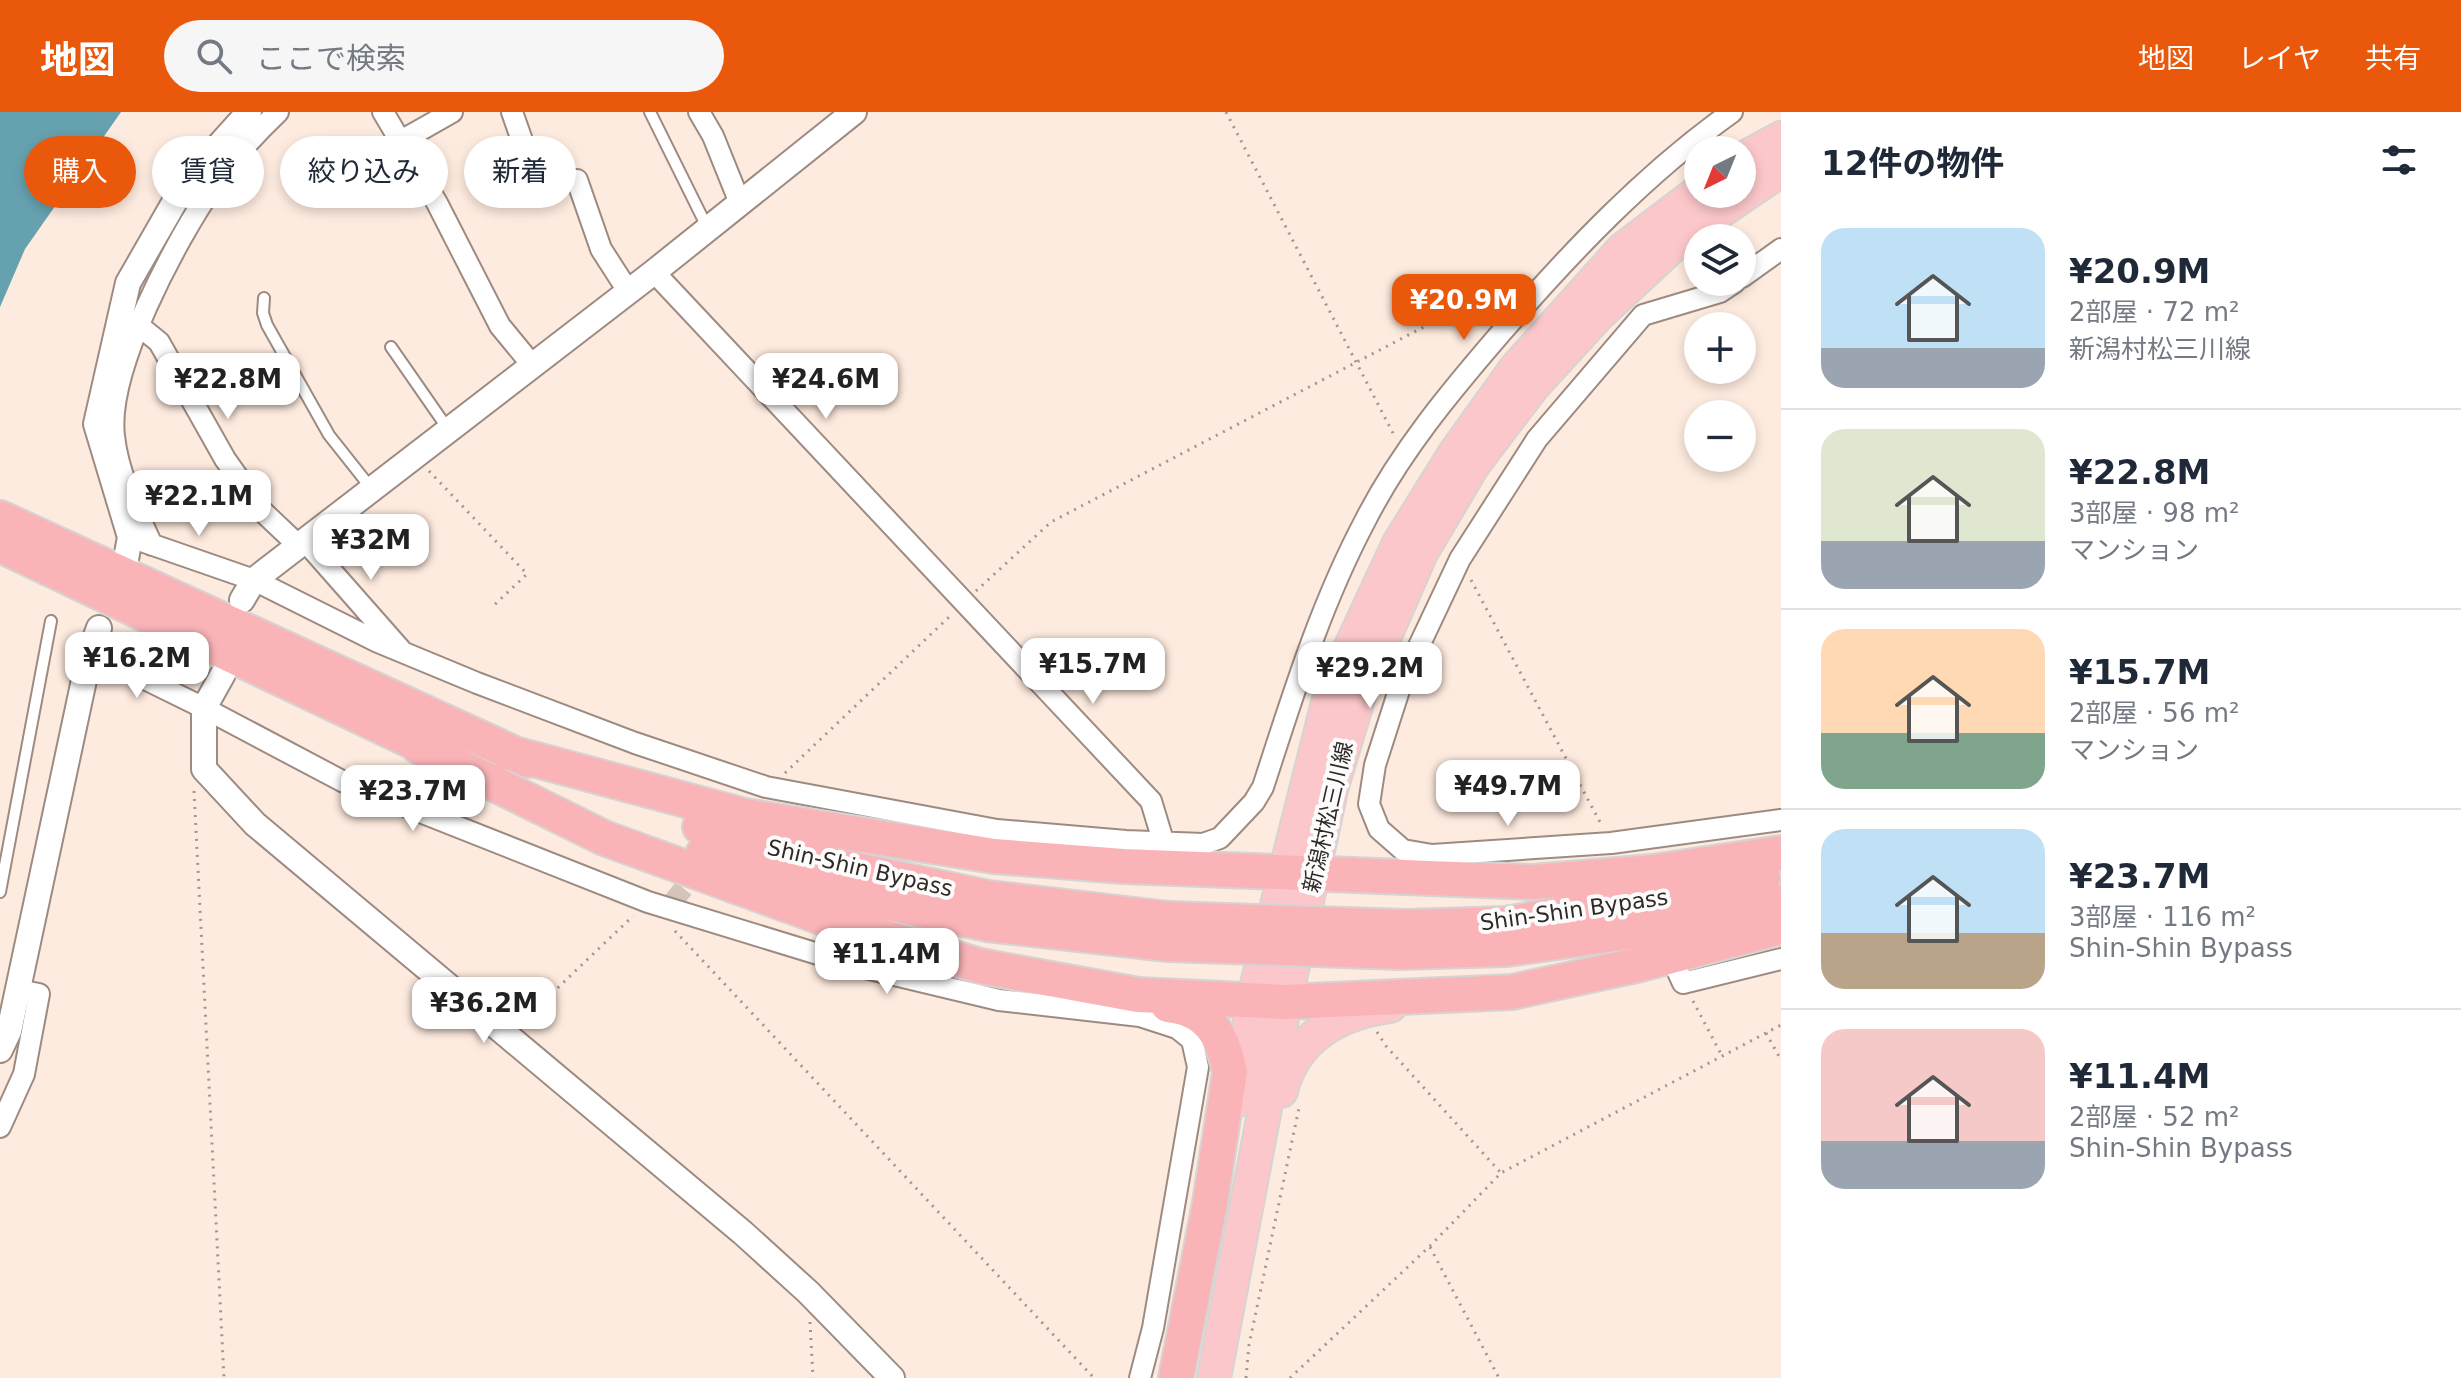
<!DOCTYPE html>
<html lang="ja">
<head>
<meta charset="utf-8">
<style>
  :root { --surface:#fff; --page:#f6f6f7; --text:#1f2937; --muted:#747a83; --line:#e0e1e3; --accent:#ea580c }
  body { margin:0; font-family:"DejaVu Sans","Noto Sans JP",sans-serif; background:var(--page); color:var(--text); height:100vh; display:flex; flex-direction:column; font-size:30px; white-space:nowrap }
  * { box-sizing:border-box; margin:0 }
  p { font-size:26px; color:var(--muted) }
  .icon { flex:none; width:44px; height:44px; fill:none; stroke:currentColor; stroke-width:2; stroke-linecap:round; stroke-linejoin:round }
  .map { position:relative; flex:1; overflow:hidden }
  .side { display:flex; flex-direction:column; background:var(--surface); width:680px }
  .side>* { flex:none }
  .guide { position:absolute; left:24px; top:24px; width:760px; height:72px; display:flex; gap:16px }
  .needle { width:52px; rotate:223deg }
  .fabs { position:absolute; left:1684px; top:24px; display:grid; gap:16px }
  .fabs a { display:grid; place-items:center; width:72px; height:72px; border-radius:50%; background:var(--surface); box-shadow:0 4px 12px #0003; font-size:40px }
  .price { position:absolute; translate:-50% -68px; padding:0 18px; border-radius:16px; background:#fff; color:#222; font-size:26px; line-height:52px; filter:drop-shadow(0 2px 4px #0008) }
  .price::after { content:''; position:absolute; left:50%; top:48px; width:24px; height:18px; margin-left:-12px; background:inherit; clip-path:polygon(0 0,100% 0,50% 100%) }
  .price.current { background:var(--accent); color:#fff }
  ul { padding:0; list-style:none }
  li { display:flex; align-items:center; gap:24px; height:200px; padding:0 40px }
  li+li { border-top:2px solid var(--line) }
  li span { display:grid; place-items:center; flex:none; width:224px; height:160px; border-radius:24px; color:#555 }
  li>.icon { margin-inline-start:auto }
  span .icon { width:96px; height:96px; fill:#fffc; stroke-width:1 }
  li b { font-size:34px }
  h2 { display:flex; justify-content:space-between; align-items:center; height:96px; padding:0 40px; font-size:34px }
  .chip { padding:0 28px; border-radius:36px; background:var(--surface); box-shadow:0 4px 12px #0003; font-size:28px; line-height:72px }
  .chip.current { background:var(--accent); color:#fff }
  header { display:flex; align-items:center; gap:48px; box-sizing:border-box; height:112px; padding:0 40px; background:var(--accent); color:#fff }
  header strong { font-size:38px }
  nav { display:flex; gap:44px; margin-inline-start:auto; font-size:28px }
  .search { width:560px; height:72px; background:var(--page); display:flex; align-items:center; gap:20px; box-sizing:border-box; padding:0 28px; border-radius:44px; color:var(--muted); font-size:30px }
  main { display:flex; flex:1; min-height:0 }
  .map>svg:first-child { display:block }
  .water { fill:#66a1b0 }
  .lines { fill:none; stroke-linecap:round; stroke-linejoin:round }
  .minor-tunnel { stroke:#d5c4ba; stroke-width:20; stroke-dasharray:20 10; stroke-linecap:butt }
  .service-casing { stroke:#9d8b81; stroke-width:14 }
  .minor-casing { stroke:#9d8b81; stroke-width:24 }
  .tertiary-casing { stroke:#9d8b81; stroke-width:28 }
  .primary-casing { stroke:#d6d4d3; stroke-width:36 }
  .trunk-casing { stroke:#d6d4d3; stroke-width:38 }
  .path { stroke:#a3958d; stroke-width:3; stroke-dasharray:2 6; stroke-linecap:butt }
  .service { stroke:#fff; stroke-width:10 }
  .minor { stroke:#fff; stroke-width:20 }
  .tertiary { stroke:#fff; stroke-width:24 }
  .primary { stroke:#fbc7ca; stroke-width:32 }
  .trunk { stroke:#fab4b8; stroke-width:34 }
  .trunk-bridge-casing { stroke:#d6d4d3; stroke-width:38; stroke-linecap:butt }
  .trunk-bridge { stroke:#fab4b8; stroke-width:34 }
  .labels { text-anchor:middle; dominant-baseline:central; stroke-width:8; stroke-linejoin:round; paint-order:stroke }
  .street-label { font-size:22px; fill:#302925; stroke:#fcfcfc }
</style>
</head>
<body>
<header>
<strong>地図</strong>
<div class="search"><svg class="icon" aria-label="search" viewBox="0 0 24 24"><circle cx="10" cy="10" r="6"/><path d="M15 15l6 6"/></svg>ここで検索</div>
<nav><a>地図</a><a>レイヤ</a><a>共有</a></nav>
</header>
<main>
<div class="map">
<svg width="1781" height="1266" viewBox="0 0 1781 1266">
  <rect width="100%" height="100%" fill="#feebdf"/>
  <!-- water -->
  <path class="water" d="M0,0H121L25,137L0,195Z"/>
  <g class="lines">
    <!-- minor-tunnel -->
    <path class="minor-tunnel" d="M671,792L701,755"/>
    <defs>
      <path id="service" d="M650,0L707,115
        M264,186L263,201L267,213L329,323L371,376
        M391,235L448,317
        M0,780L51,509"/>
      <path id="minor" d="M383,0L437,91L500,214L533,254
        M512,0L538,74L559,68H577L601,137L628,179
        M699,0L713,24L740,91
        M401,29L452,0
        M654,160L1151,689L1164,732L1172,741
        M1742,165L1781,137
        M1735,170L1720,180L1643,203L1537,327L1460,447L1401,572L1375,653L1369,692L1379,717L1403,738L1432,743L1611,731L1781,708
        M138,213L159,230L225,347L261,398L299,434
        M130,425L254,468L378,530L477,571L635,631L766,675L997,718L1126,729L1203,732L1220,726L1254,690L1263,675C1293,583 1320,494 1365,409C1400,340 1450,280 1500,222C1570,141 1645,62 1732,0
        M305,429L401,538
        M152,433C137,400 118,362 114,324C106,258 176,128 214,73C232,47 255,22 278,0
        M90,540L204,596L342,669L648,790L857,854L999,888L1140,904L1177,916L1192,928L1198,955L1153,1216L1140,1266
        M1673,849L1683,871L1781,847
        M0,1015L24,962L39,882L18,878"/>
      <path id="tertiary" d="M125,453L130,425L96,312L128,171L186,70L249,0
        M242,488L254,468L654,160L854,0
        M223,562L204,596V657L255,712L743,1121L808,1180L892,1266
        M0,938L9,919L90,540L99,516"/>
      <path id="primary" d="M1742,47L1781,26
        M1281,979C1294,926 1338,901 1390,894
        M1238,988L1253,888L1332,575L1399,431L1455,341L1516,256L1623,137L1698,80
        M1214,1266L1285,890L1332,674L1359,584L1421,441L1473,353L1533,274L1597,204L1681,126L1781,58"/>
      <path id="trunk" d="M0,406L528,648
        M0,433L437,641
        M418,634L604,726L837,811L980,854L1138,883L1285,890L1512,880L1637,853L1781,815
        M507,640L745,704L994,744L1123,754L1533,770L1653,760L1781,741
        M700,715L832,753L989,786L1169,807
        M703,742L829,778L987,812L1168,832
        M1407,815L1506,812L1763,766
        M1399,840L1507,837L1629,820L1781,791
        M1168,893C1208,897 1222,922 1230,960L1210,1091L1176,1266"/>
    </defs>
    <!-- service casing -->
    <use href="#service" class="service-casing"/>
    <!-- minor casing -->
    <use href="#minor" class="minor-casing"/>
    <!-- tertiary casing -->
    <use href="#tertiary" class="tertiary-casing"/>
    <!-- primary casing -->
    <use href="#primary" class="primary-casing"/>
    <!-- trunk casing -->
    <use href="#trunk" class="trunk-casing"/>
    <!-- path -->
    <path class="path" d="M1226,0L1394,323
      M429,359L527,462L491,496
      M1471,468L1601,712
      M976,479L1051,410L1481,185L1523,168
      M785,661L950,504
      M194,679L224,1266
      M675,819L1094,1266
      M1693,889L1721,942
      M523,909L633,804
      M1377,920L1386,934L1501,1061
      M1766,921L1781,948
      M1430,1135L1499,1266
      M810,1210L813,1266
      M1246,1266L1249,1233L1299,996
      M1290,1266L1430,1134L1501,1061L1781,913"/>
    <!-- service -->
    <use href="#service" class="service"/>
    <!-- minor -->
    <use href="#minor" class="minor"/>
    <!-- tertiary -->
    <use href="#tertiary" class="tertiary"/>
    <!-- primary -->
    <use href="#primary" class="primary"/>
    <!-- trunk -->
    <use href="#trunk" class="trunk"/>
    <defs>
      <path id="trunk-bridge" d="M1169,807L1407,815
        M1168,832L1399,840"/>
    </defs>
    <!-- trunk-bridge casing -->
    <use href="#trunk-bridge" class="trunk-bridge-casing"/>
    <!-- trunk-bridge -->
    <use href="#trunk-bridge" class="trunk-bridge"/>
  </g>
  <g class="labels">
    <!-- street labels -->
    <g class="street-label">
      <text transform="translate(1328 705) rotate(-77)">新潟村松三川線</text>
      <text transform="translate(860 756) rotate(13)">Shin-Shin Bypass</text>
      <text transform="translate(1574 798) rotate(-8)">Shin-Shin Bypass</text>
    </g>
  </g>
</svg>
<div class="fabs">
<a><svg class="needle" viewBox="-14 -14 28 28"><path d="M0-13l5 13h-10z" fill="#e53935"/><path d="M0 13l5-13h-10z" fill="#747a83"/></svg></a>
<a><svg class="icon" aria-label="layers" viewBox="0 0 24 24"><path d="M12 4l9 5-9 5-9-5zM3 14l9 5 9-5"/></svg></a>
<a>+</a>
<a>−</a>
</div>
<b class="price current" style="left:1464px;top:230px">¥20.9M</b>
<b class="price" style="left:228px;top:309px">¥22.8M</b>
<b class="price" style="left:826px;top:309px">¥24.6M</b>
<b class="price" style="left:199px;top:426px">¥22.1M</b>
<b class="price" style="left:371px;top:470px">¥32M</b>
<b class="price" style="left:137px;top:588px">¥16.2M</b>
<b class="price" style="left:1093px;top:594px">¥15.7M</b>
<b class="price" style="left:1370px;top:598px">¥29.2M</b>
<b class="price" style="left:1508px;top:716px">¥49.7M</b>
<b class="price" style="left:413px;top:721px">¥23.7M</b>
<b class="price" style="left:887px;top:884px">¥11.4M</b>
<b class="price" style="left:484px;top:933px">¥36.2M</b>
<div class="guide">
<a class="chip current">購入</a>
<a class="chip">賃貸</a>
<a class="chip">絞り込み</a>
<a class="chip">新着</a>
</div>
</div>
<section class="side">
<h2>12件の物件<svg class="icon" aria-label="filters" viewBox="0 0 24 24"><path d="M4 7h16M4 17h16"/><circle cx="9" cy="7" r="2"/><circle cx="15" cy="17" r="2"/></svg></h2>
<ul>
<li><span style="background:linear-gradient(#bfe0f5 75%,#9aa5b1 0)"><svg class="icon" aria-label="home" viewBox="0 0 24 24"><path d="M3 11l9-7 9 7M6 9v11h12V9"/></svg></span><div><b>¥20.9M</b><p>2部屋 · 72 m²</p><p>新潟村松三川線</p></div></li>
<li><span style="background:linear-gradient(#dfe7d0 70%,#9aa5b1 0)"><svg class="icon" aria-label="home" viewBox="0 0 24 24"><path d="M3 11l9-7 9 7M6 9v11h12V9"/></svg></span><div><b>¥22.8M</b><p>3部屋 · 98 m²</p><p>マンション</p></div></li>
<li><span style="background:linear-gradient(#ffd9b3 65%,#7fa58c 0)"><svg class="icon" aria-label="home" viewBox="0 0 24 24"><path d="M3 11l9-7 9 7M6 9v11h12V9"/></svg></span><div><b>¥15.7M</b><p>2部屋 · 56 m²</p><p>マンション</p></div></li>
<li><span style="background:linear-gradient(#bfe0f5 65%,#b9a48a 0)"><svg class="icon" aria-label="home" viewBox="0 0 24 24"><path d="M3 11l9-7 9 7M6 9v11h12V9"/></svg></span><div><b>¥23.7M</b><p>3部屋 · 116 m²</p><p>Shin-Shin Bypass</p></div></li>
<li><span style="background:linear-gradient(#f6c9c9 70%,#9aa5b1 0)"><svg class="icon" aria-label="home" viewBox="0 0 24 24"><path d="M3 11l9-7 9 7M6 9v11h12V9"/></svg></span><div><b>¥11.4M</b><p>2部屋 · 52 m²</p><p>Shin-Shin Bypass</p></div></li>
</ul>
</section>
</main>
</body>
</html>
